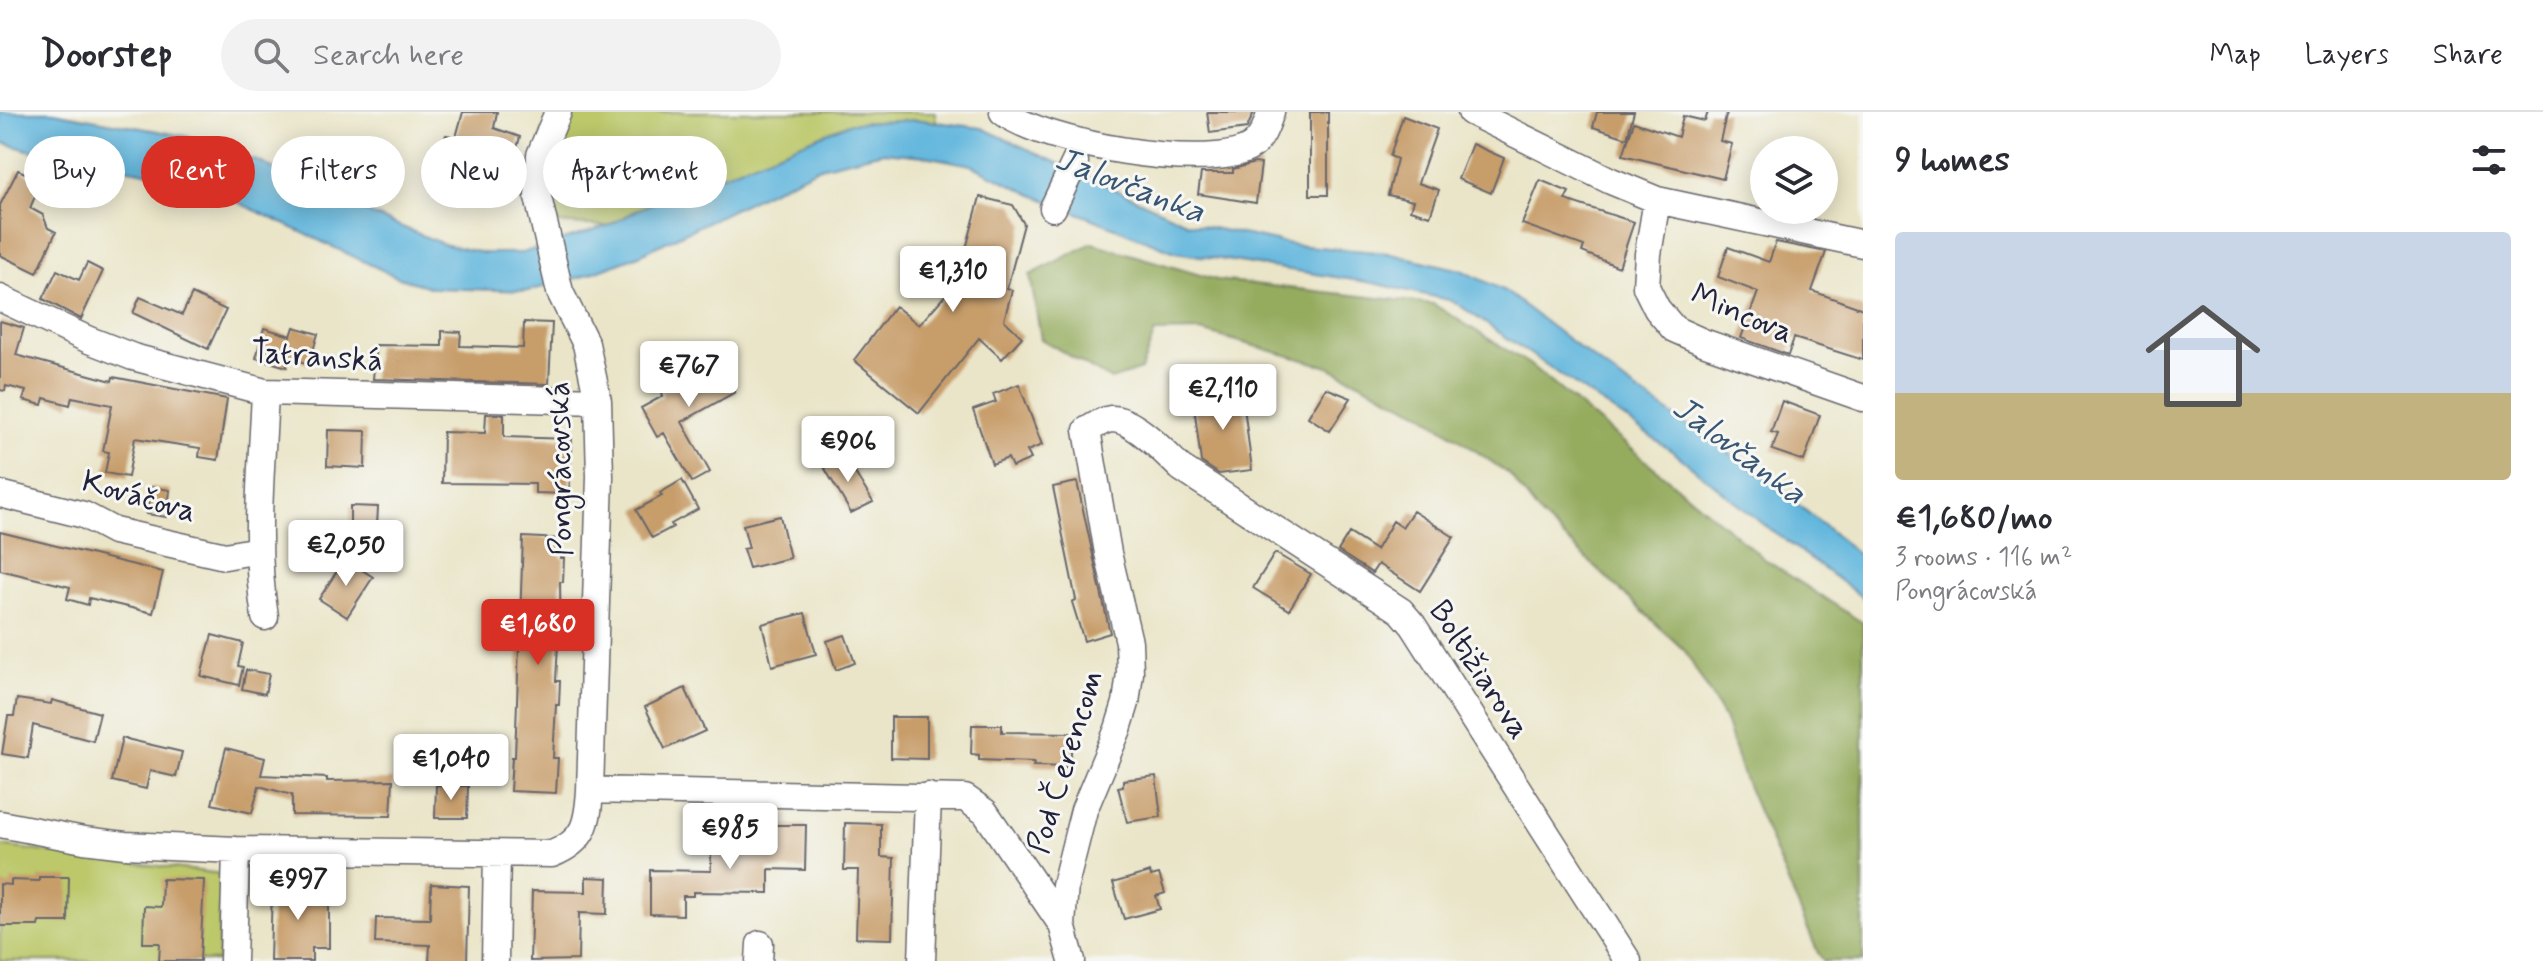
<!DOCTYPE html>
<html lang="en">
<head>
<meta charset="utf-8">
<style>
  :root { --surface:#fff; --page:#f2f2f3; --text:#2b2b33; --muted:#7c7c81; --line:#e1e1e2; --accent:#d93025 }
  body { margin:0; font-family:Mynerve,sans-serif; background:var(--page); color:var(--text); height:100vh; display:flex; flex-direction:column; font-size:30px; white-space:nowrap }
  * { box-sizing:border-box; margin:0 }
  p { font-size:26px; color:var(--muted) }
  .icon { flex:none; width:44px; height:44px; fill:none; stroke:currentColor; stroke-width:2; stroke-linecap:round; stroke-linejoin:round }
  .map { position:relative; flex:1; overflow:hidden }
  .sheet { display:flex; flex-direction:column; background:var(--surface); width:680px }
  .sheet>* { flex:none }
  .top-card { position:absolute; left:24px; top:24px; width:760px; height:72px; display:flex; gap:16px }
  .buttons { position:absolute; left:1750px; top:24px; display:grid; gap:16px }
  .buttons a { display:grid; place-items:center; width:88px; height:88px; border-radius:50%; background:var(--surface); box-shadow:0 4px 20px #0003; font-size:40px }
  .price { position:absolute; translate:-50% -68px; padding:0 18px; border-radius:8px; background:#fff; color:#222; font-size:26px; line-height:52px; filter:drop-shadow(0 2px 4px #0008) }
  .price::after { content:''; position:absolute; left:50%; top:48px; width:24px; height:18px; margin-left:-12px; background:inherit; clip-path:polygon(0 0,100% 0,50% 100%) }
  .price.current { background:var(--accent); color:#fff }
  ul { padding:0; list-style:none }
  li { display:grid; align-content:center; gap:16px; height:424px; padding:0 32px }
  li span { display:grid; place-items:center; height:248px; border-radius:8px; color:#555 }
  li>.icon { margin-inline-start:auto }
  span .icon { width:144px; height:144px; fill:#fffc; stroke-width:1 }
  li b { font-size:34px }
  h2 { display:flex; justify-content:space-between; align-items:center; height:96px; padding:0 32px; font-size:34px }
  .chip { padding:0 28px; border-radius:36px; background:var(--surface); box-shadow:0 4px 20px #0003; font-size:28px; line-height:72px }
  .chip.current { background:var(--accent); color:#fff }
  header { display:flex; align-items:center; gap:48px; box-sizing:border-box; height:112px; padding:0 40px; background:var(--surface); border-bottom:2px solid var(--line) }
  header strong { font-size:38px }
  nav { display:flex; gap:44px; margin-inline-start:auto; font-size:28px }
  .search { width:560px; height:72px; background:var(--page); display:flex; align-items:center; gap:20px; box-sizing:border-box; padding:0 28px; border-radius:44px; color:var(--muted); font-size:30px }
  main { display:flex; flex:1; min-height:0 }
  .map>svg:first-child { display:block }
  .green { fill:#bcc86a; stroke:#6f7552; stroke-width:2 }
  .forest { fill:#95ac5e; stroke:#5c674c; stroke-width:2 }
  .water { fill:#61b6dd; stroke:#426c8c; stroke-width:2 }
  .building { fill:#c79d6a }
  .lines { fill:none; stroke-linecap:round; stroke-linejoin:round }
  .street-casing { stroke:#68666c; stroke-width:29 }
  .street { stroke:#fff; stroke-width:26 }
  .labels { text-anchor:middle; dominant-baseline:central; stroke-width:6; stroke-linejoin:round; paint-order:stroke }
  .street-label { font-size:32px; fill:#22223b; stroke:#f6f6f2 }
  .water-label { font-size:34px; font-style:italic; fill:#385674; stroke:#f6f6f2 }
</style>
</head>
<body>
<header>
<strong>Doorstep</strong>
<div class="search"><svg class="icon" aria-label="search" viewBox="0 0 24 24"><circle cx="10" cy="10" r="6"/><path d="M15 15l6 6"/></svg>Search here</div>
<nav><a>Map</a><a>Layers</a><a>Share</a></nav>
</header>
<main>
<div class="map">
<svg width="1863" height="849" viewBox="0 0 1863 849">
  <rect width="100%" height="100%" fill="#f6f6f2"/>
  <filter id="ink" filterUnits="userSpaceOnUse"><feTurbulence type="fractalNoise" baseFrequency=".0125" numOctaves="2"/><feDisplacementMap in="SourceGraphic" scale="16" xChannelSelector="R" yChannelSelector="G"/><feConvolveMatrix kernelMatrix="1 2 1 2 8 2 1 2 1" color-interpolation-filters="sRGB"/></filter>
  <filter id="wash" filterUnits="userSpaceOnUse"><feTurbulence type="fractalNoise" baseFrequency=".006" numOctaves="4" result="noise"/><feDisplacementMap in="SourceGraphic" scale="32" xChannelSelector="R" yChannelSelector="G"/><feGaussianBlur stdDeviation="1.8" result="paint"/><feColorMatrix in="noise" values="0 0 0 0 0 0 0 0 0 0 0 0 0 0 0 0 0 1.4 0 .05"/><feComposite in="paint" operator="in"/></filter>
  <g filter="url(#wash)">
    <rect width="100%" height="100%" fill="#eae5c8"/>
    <!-- green -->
    <path class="green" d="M573,0H935L936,10L921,8L851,12L641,96L608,114L555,111C546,63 554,43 573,0Z
      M0,734L221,762L218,849H0Z"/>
    <!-- forest -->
    <path class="forest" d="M1092,131L1217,168L1433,192L1529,252L1767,449L1863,511V849H1824L1818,841L1743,664L1724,606L1685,539L1541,404L1509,362L1421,301L1329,255L1201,219L1155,220L1141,258L1111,268L1041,227L1030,163Z"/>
    <!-- water -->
    <path class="water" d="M0,0H53L191,25L260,50L330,85L443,132L483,141H522L608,114L641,96L851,11L921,8L982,16L1188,111L1295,133L1388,141L1461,158L1505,179L1628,273L1765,365L1863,446V486L1758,408L1676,342L1453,189L1373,171L1175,140L1033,83L971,53L925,44L883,40L820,55L639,143L581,165L528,179L433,176L399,166L190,68L35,40L0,30Z"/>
    <g id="blocks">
      <!-- building -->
      <path class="building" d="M463,0H497L494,16L520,25L513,51L481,43L476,56L438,46L446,23L456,25Z
        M1207,0H1254L1247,16L1210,21Z
        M1310,0H1328V83H1310Z
        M1597,0H1634L1627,26L1593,15Z
        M1708,0H1727L1720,29L1732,32L1723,67L1623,43L1634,10L1678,25L1683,4L1705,9Z
        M1403,4L1437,17L1418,71L1439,78L1430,104L1410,98L1413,89L1388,83L1397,47L1390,44Z
        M1472,32L1504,46L1491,81L1458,67Z
        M1255,51L1261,52L1256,91L1198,82L1201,61H1233V57Z
        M18,58L42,68L30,96L43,103L48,116L56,120L37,161L0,143V93Z
        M1540,68L1569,80L1565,88L1634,110L1619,155L1582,140L1584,134L1522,112Z
        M980,85L1013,93L1024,112L1007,176L1012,178L1004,208L1022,225L1002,247L979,226L919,301L854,248L895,194L919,213L957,170Z
        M1776,130L1826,140L1812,179L1863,197V248L1794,226L1788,243L1741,226L1758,180L1718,165L1728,135L1769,150Z
        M87,151L103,159L81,207L43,187L57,158L79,168Z
        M192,182L226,198L208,237L133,201L140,185L182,203Z
        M0,209L24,216L16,243L112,269L113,265L227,287L218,348L199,345L200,336L135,326L128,365L105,361L109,340L103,339L112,293L72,285L70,293L44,286L42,293L23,288L26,279L6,274L5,279L0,278Z
        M524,210L552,211L549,272L373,267L376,233L442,234V219L461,220L460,234L523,236Z
        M294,215L318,222L309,252L290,246L287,255L256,246L264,216L291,224Z
        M711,237L735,280L682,310L710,360L692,370L664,321L657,325L641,296L663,284L662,280L691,264L684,252Z
        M1019,272L1042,333L1027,339L1031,347L1012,355L1008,346L992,352L973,298L996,290L993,282Z
        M1326,276L1351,286L1330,319L1308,305Z
        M1242,279L1252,358L1219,362L1201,350L1193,285Z
        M1782,289L1820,303L1804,349L1772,338L1778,322L1771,320Z
        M486,302H504V325L572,327L569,382L535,381V372L442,371L443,320L485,321Z
        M328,318L366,319L365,356L327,354Z
        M844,343L873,390L851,401L824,355Z
        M682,368L698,397L671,412L673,415L652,426L636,398L662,384L660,381Z
        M1077,370L1110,521L1084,529L1072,490L1076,488L1053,375Z
        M151,375L170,378L167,405L146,402Z
        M350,394L378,395L377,414L350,413Z
        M1413,399L1454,425L1420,479L1378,452L1372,461L1338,439L1349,421L1376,438L1393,409L1402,415Z
        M780,404L790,446L749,456L743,437L749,436L743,413Z
        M0,420L163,460L153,501L89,486L88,493L67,487L70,475L0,458Z
        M523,425L561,427V446H564L563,470H560L561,532H558L556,569H560L559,593H556L553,646H558L556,681L510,679L512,645H515Z
        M1275,441L1311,462L1289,498L1253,476Z
        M345,447L373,465L347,505L319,487Z
        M805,501L816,542L772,554L762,512Z
        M212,523L243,531L238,554L243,555L239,573L201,564Z
        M845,523L855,551L836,558L827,529Z
        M246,558L269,562L265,582L242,577Z
        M685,576L705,619L665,637L645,595Z
        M17,587L51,592L52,588L100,601L93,629L33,613L28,646L2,642L8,604H14Z
        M891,605H927V647L891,646Z
        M972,613H1002V620L1071,621V655L1033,654L1034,650L979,648V643L971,642Z
        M122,626L182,640L176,665L150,659L146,677L112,669Z
        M226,636L265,646L261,663L327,666V669L393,668L391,704L292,703V683L259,674L252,701L212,692Z
        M1156,664L1161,705L1127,710L1118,675L1123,674V668Z
        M436,673L468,674L467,706H435Z
        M845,711L881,712V745L894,746L892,827L856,826L858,758H844Z
        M773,713H806L805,758L769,757V781L693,780V784H683V803L650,802V758L711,759V736L773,737Z
        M1150,760L1151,764L1159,762L1165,781L1156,784L1160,797L1124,807L1113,771Z
        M39,765H69L68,810H39L38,814H0V772L11,773V768L39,769Z
        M586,765L608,766L607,802L579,801L578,848L530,849L532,779L586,780Z
        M162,767L204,768L200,849H159L160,831H143L144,794L161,795Z
        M287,769L313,770V784H329V836H312V849H270L272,775H287Z
        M431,772L469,774L467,849H429L430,833L375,831L376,806L430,807Z"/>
    </g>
  </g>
  <g filter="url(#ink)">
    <use href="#blocks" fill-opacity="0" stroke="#68666c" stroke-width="2"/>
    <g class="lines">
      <defs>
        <path id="street" d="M558,0L540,43L538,85L560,180L586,232L598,289L600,365L590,678
          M1003,0C1042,31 1204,60 1249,36C1262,28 1266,14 1271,0
          M1471,0L1611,69L1657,88L1863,132
          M1657,88L1648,142L1646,175L1657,197L1674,217L1703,230L1863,286
          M1053,96L1075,50
          M0,186L89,228L133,245L265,280L598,289
          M0,382L84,403L114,419L225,444L259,438
          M265,505C253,431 262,355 265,280
          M0,712L84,728L125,733L236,738L552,742C585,729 588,711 590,678L965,686L985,700L1062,813L1072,849
          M1062,813L1065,773L1084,698L1118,617L1126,591L1130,561L1129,530L1108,441L1087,318C1095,314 1102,308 1111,307C1133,306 1165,341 1181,356L1401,499L1413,513L1628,849
          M233,849L236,738
          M495,849L497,742
          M759,849L760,832
          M922,849L928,684"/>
      </defs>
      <!-- street casing -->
      <use href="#street" class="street-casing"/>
      <!-- street -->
      <use href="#street" class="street"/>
    </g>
  </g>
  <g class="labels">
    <!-- street labels -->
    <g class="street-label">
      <text transform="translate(1742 202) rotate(23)">Mincova</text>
      <text transform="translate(317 245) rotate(4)">Tatranská</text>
      <text transform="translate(561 357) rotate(-91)">Pongrácovská</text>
      <text transform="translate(139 385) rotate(16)">Kováčova</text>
      <text transform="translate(1479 558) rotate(57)">Boltižiarova</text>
      <text transform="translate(1066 650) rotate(-73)">Pod Čerencom</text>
    </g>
    <!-- water labels -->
    <g class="water-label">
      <text transform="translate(1130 74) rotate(21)">Jalovčanka</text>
      <text transform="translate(1739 339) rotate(37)">Jalovčanka</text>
    </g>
  </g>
</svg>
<div class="buttons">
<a><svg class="icon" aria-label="layers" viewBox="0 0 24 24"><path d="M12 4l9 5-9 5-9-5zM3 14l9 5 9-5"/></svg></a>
</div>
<b class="price" style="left:953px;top:202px">€1,310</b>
<b class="price" style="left:689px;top:297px">€767</b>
<b class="price" style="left:1223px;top:320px">€2,110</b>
<b class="price" style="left:848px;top:372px">€906</b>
<b class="price" style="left:346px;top:476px">€2,050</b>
<b class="price current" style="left:538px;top:555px">€1,680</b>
<b class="price" style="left:451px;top:690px">€1,040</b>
<b class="price" style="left:730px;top:759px">€985</b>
<b class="price" style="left:298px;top:810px">€997</b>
<div class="top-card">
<a class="chip">Buy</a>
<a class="chip current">Rent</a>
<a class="chip">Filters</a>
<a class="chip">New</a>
<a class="chip">Apartment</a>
</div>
</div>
<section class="sheet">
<h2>9 homes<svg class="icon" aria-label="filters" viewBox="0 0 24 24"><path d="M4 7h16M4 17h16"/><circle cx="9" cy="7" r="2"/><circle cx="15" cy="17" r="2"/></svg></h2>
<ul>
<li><span style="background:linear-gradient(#c9d6e8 65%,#c2b280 0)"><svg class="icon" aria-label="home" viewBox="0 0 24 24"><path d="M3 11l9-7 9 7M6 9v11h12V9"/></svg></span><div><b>€1,680/mo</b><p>3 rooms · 116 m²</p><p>Pongrácovská</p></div></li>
</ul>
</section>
</main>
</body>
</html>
